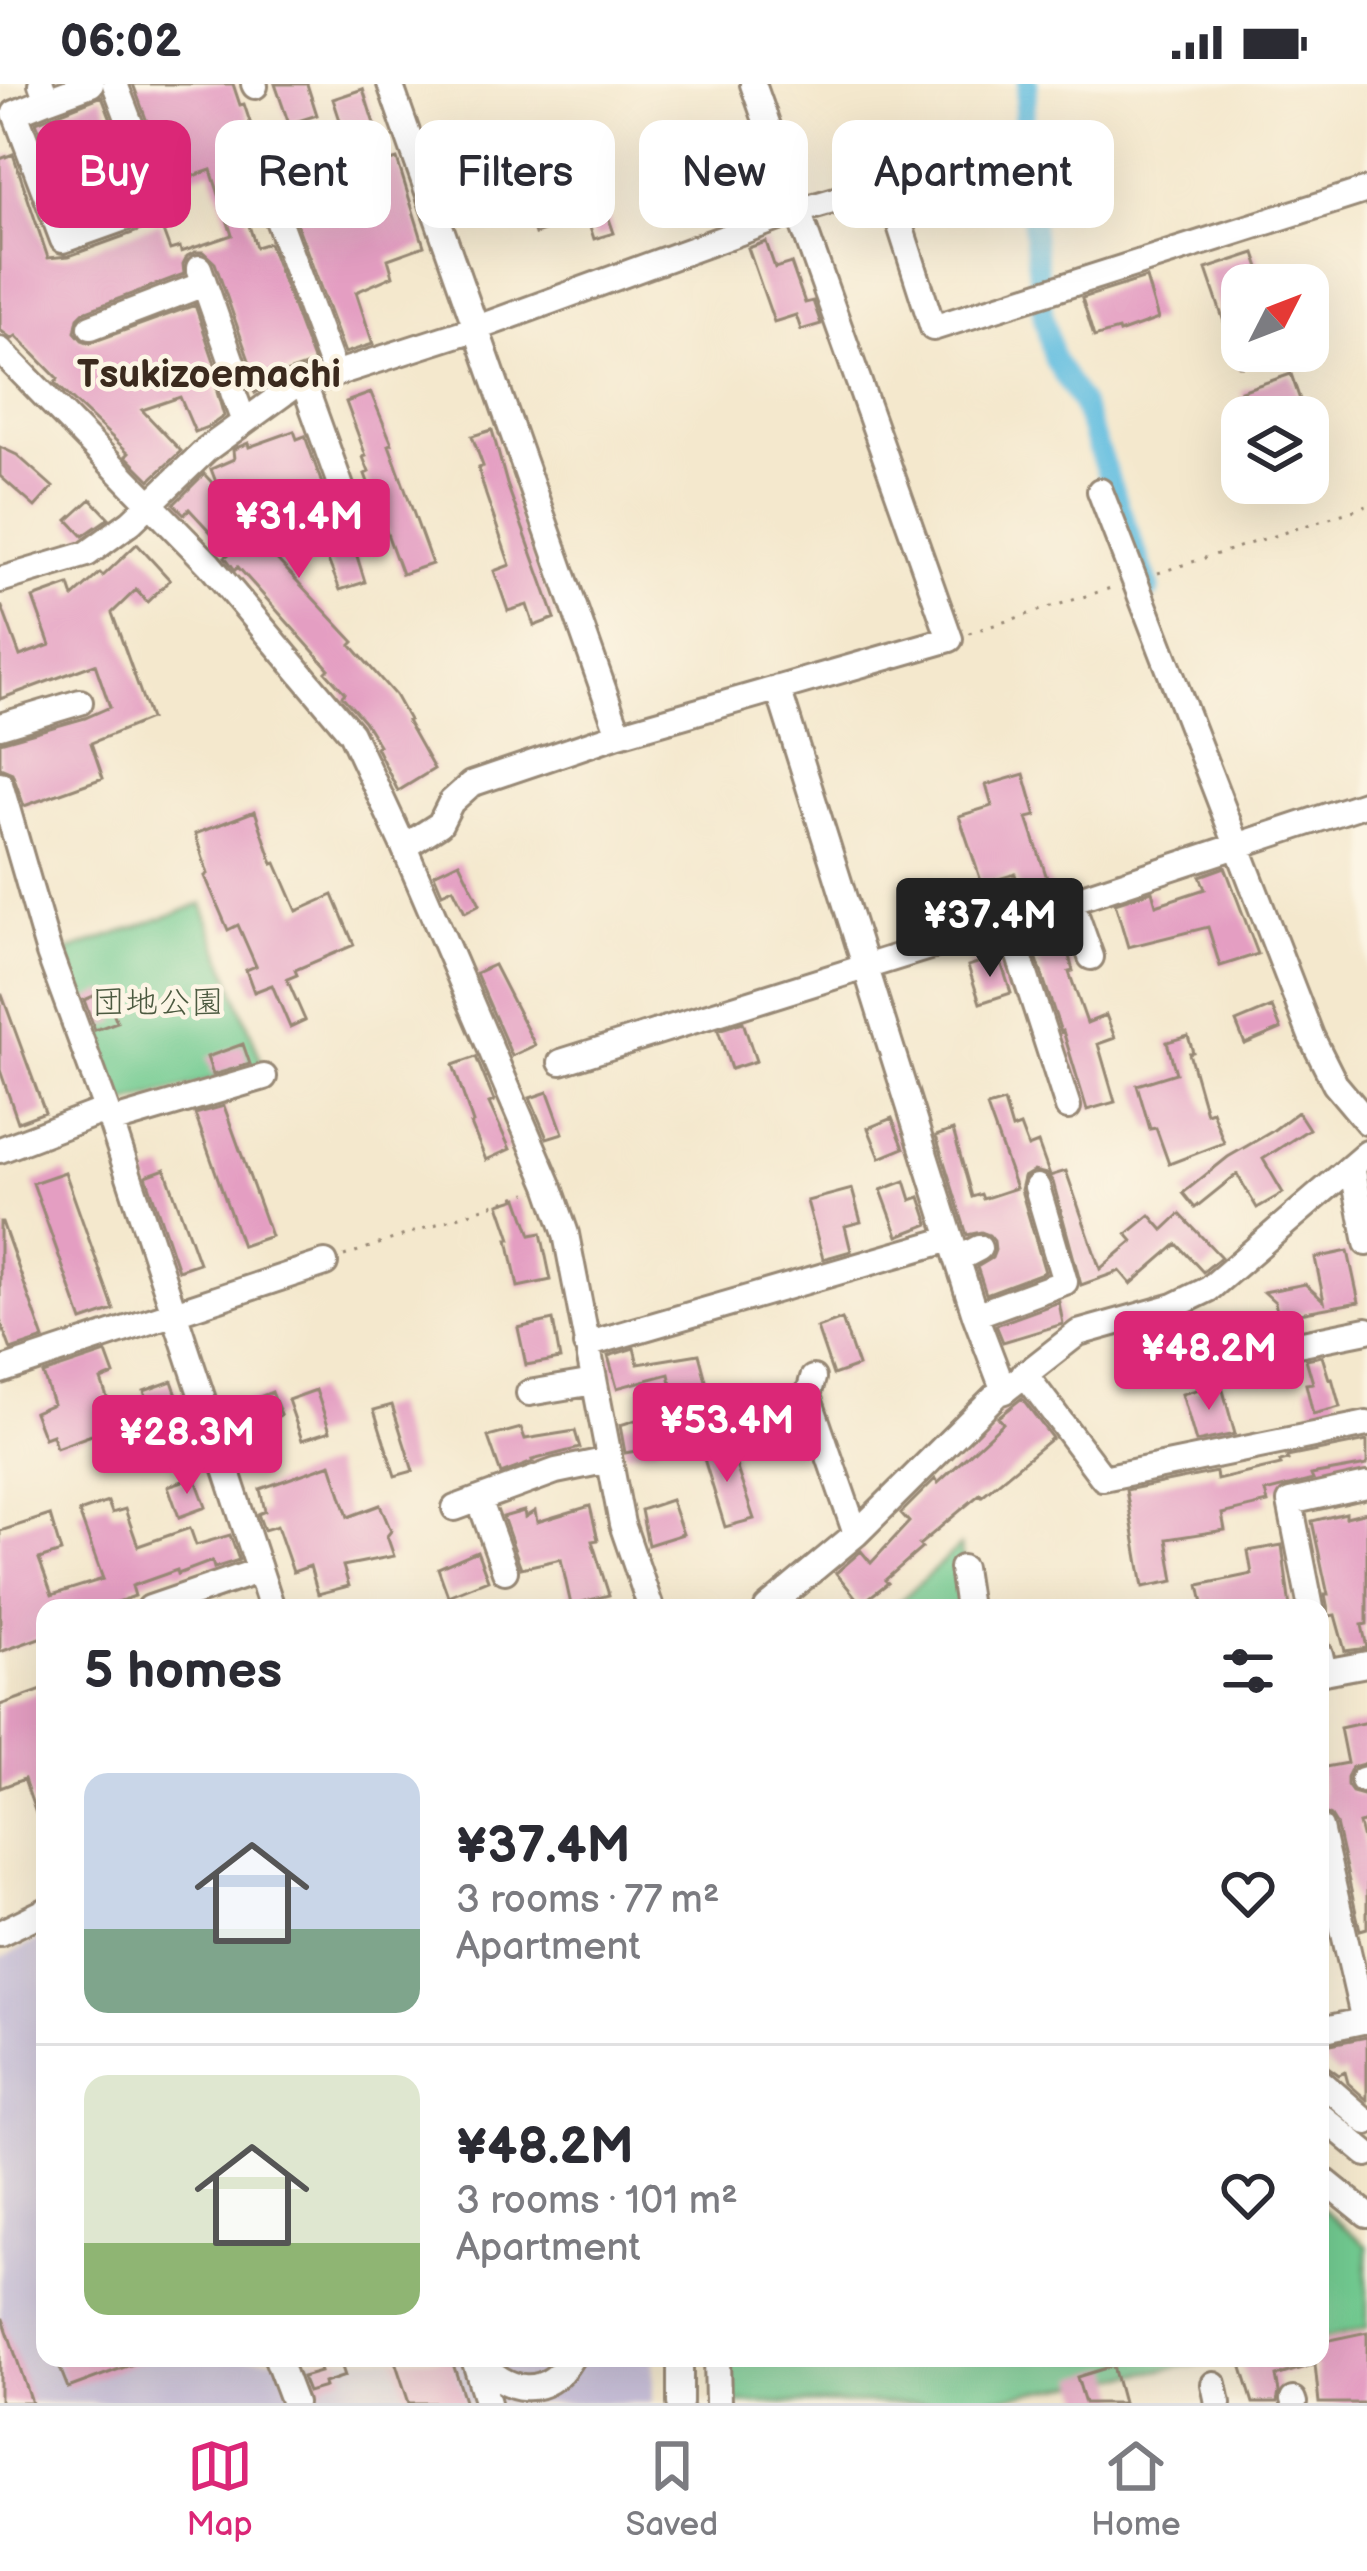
<!DOCTYPE html>
<html lang="en">
<head>
<meta charset="utf-8">
<style>
  :root { --surface:#fff; --page:#f7f7f7; --text:#2b2b33; --muted:#7c7c81; --line:#e1e1e2; --accent:#db2777 }
  body { margin:0; font-family:"Balsamiq Sans","Klee One",sans-serif; background:var(--page); color:var(--text); height:100vh; display:flex; flex-direction:column; font-size:45px; white-space:nowrap }
  * { box-sizing:border-box; margin:0 }
  p { font-size:39px; color:var(--muted) }
  .icon { flex:none; width:66px; height:66px; fill:none; stroke:currentColor; stroke-width:2; stroke-linecap:round; stroke-linejoin:round }
  .map { position:relative; flex:1; overflow:hidden }
  .side { position:absolute; left:36px; top:1515px; width:1293px; height:768px; display:flex; flex-direction:column; background:var(--surface); border-radius:24px; box-shadow:0 12px 48px #0002 }
  .side>* { flex:none }
  .banner { position:absolute; left:36px; top:36px; width:1296px; height:108px; display:flex; gap:24px }
  .needle { width:78px; rotate:48deg }
  .buttons { position:absolute; left:1221px; top:180px; display:grid; gap:24px }
  .buttons a { display:grid; place-items:center; width:108px; height:108px; border-radius:24px; background:var(--surface); box-shadow:0 12px 48px #0002; font-size:60px }
  .price { position:absolute; translate:-50% -102px; padding:0 27px; border-radius:12px; background:var(--accent); color:#fff; font-size:39px; line-height:78px; filter:drop-shadow(0 3px 6px #0008) }
  .price::after { content:''; position:absolute; left:50%; top:72px; width:36px; height:27px; margin-left:-18px; background:inherit; clip-path:polygon(0 0,100% 0,50% 100%) }
  .price.selected { background:#222; color:#fff }
  ul { padding:0; list-style:none }
  li { display:flex; align-items:center; gap:36px; height:300px; padding:0 48px }
  li+li { border-top:3px solid var(--line) }
  li span { display:grid; place-items:center; flex:none; width:336px; height:240px; border-radius:24px; color:#555 }
  li>.icon { margin-inline-start:auto }
  span .icon { width:144px; height:144px; fill:#fffc; stroke-width:1 }
  li b { font-size:51px }
  h2 { display:flex; justify-content:space-between; align-items:center; height:144px; padding:0 48px; font-size:51px }
  .chip { padding:0 42px; border-radius:24px; background:var(--surface); box-shadow:0 12px 48px #0002; font-size:42px; line-height:108px }
  .chip.selected { background:var(--accent); color:#fff }
  .status { display:flex; justify-content:space-between; align-items:center; height:84px; padding:0 60px; background:var(--surface); direction:ltr }
  .status svg { height:33px; fill:currentColor }
  .tab-bar { display:flex; justify-content:space-around; align-items:center; height:168px; border-top:3px solid var(--line); background:var(--surface); font-size:33px; color:var(--muted) }
  .tab-bar a { display:grid; justify-items:center; gap:6px }
  .tab-bar .selected { color:var(--accent) }
  .map>svg:first-child { display:block }
  .industrial { fill:#c8bfd8 }
  .green { fill:#72cb91; stroke:#567a58; stroke-width:3 }
  .lines { fill:none; stroke-linecap:round; stroke-linejoin:round }
  .canal { stroke:#62bee0; stroke-width:21 }
  .building { fill:#e49ec2 }
  .minor-casing { stroke:#988976; stroke-width:30 }
  .path { stroke:#988976; stroke-width:3; stroke-dasharray:3 9; stroke-linecap:butt }
  .minor { stroke:#fff; stroke-width:24 }
  .labels { text-anchor:middle; dominant-baseline:central; stroke-width:9; stroke-linejoin:round; paint-order:stroke }
  .park-label { font-size:33px; fill:#4c5a40; stroke:#fcf5e5 }
  .quarter-label { font-size:39px; font-weight:bold; fill:#3b2a1e; stroke:#fcf5e5 }
</style>
</head>
<body>
<div class="status"><b>06:02</b><svg viewBox="0 0 49 12"><path d="M0 12V9h3v3zM5 12V6h3v6zM10 12V3h3v9zM15 12V0h3v12zM26 1h20v11H26zM47 4h2v5h-2z"/></svg></div>
<div class="map">
<svg width="1367" height="2319" viewBox="0 0 1367 2319">
  <rect width="100%" height="100%" fill="#fcf5e5"/>
  <filter id="ink" filterUnits="userSpaceOnUse"><feTurbulence type="fractalNoise" baseFrequency=".00833" numOctaves="2"/><feDisplacementMap in="SourceGraphic" scale="24" xChannelSelector="R" yChannelSelector="G"/><feConvolveMatrix kernelMatrix="1 2 1 2 8 2 1 2 1" color-interpolation-filters="sRGB"/></filter>
  <filter id="wash" filterUnits="userSpaceOnUse"><feTurbulence type="fractalNoise" baseFrequency=".004" numOctaves="4" result="noise"/><feDisplacementMap in="SourceGraphic" scale="48" xChannelSelector="R" yChannelSelector="G"/><feGaussianBlur stdDeviation="2.7" result="paint"/><feColorMatrix in="noise" values="0 0 0 0 0 0 0 0 0 0 0 0 0 0 0 0 0 1.4 0 .05"/><feComposite in="paint" operator="in"/></filter>
  <g filter="url(#wash)">
    <rect width="100%" height="100%" fill="#f4e8cd"/>
    <!-- industrial -->
    <path class="industrial" d="M45,1853V2274H653V2319H0V1875Z"/>
    <!-- green -->
    <path class="green" d="M202,820L263,982L117,1022L56,871Z
      M960,1462L974,1524H892Z
      M1320,2123L1367,2162V2244L1320,2255Z
      M724,2274H1235L965,2319H726Z"/>
    <g class="lines">
      <!-- canal -->
      <path class="canal" d="M1028,0L1022,48L1043,231L1054,275L1081,319L1150,505"/>
    </g>
    <g id="blocks">
      <!-- building -->
      <path class="building" d="M133,0H233L240,21L244,20L256,56L286,46L300,87L280,93L274,85L259,82L251,88L248,101L237,105L256,163L269,159L314,279L285,289L255,309L250,299V279L215,179L203,168H195L187,172L183,180L184,190L84,228L78,234L75,248L82,256L90,259L195,221L217,286V308L224,332L210,342L195,348L180,313L142,326L181,367L150,396L126,372L129,369L55,299L58,295L16,252L12,255L0,246V75L13,70L48,174L69,172L160,139L170,166L180,163L181,168L232,151L211,86L173,99L160,61L156,62Z
        M275,0H307L317,31L289,40Z
        M363,5L386,78L397,75L424,162L388,175L393,192L356,208L373,260L345,269L292,127L319,118L311,94L354,79L333,15Z
        M102,12L140,111L73,135L36,38Z
        M573,111L581,135L535,150L527,126Z
        M602,115L614,149L594,155L583,121Z
        M766,158L775,184L791,179L805,219L813,217L821,240L801,246L796,231L774,238L748,164Z
        M1255,169L1266,201H1242V282H1239L1206,185Z
        M1146,194L1158,235L1119,249L1118,246L1094,253L1082,214Z
        M1291,290L1306,333H1250L1241,307Z
        M371,309L392,360L389,361L432,480L402,490L365,390L369,388L363,373L366,372L346,318Z
        M492,346L507,400L555,534L534,542L527,521L508,527L494,487L510,481L486,411L478,384L483,382L472,352Z
        M294,347L297,355L305,352L327,414L281,429L272,437L255,442L275,464L270,468L354,558L351,561L395,611L409,636L407,637L434,685L398,707L376,663L379,661L364,637L342,612L345,609L326,588L329,585L238,483L235,486L225,473L230,469L189,425L184,430L174,420L204,390L219,406L211,385L234,375L233,366L236,364L248,359L249,363Z
        M0,363L17,371L53,403L35,423L0,392Z
        M91,415L109,434L83,452L68,436Z
        M137,460L170,496L147,518L136,506L112,529L150,635L91,659L103,694L24,722L12,689L0,684V658L85,634L110,623L95,580L0,615V524L2,523L20,572L50,561L33,514L69,501L73,513L100,489L103,492Z
        M344,460L356,469L365,498L340,506L324,466Z
        M1024,690L1036,732L1027,734L1051,806L1023,815L1015,790L982,800L959,732L992,722L986,701Z
        M255,727L273,780L276,779L297,827L333,811L354,861L295,886L297,891L287,895L305,936L290,943L272,901L254,908L246,886L256,882L238,841L228,846L205,792L208,790L195,750Z
        M459,778L480,820L465,828L453,804L442,809L434,790Z
        M1225,783L1258,870L1220,882L1208,843L1128,863L1115,819L1152,807L1156,821L1205,805L1200,792Z
        M1063,849L1073,887L1069,888L1087,939L1106,931L1115,954L1098,960L1115,1018L1087,1026L1063,947L1061,948L1031,857Z
        M999,872L1011,909L980,919L968,882Z
        M494,881L535,961L512,972L476,889Z
        M105,907L117,938L95,946L84,916Z
        M0,911H2L45,1028L18,1038L0,986Z
        M1272,923L1281,945L1245,960L1236,938Z
        M743,938L756,977L731,985L718,946Z
        M1188,952L1193,968L1189,969L1206,1029L1212,1027L1224,1059L1169,1080L1156,1044L1150,1045L1137,1001L1176,989L1167,958Z
        M243,960L250,980L213,991L207,973Z
        M476,973L494,1017L489,1019L510,1065L486,1076L471,1040L473,1039L453,981Z
        M548,1008L563,1049L547,1054L530,1014Z
        M1004,1018L1012,1045L1020,1042L1028,1063L1038,1059L1050,1092L1066,1087L1100,1185L1133,1157L1127,1150L1150,1131L1163,1146L1180,1130L1221,1173L1203,1188L1177,1160L1131,1200L1120,1187L1081,1201L1053,1098L1047,1090L1034,1087L1024,1093L1021,1106L1045,1188L986,1210L977,1183L992,1174L995,1166L994,1157L989,1151L981,1148L967,1151L936,1052L953,1046L972,1113L981,1110L983,1115L1016,1104L987,1023Z
        M224,1022L271,1152L242,1162L195,1030Z
        M1298,1028L1309,1045L1263,1075L1283,1109L1257,1124L1237,1090L1195,1124L1183,1109L1228,1073L1271,1048Z
        M892,1034L904,1064L880,1074L868,1044Z
        M165,1085L199,1179L178,1186L146,1092Z
        M65,1088L114,1226L82,1237L33,1099Z
        M905,1097L911,1116L920,1113L929,1140L898,1152L881,1106Z
        M852,1105L861,1138L845,1142L851,1167L823,1175L807,1117Z
        M518,1114L531,1151L541,1149L551,1196L518,1203L508,1155H511L499,1120Z
        M0,1138H2L44,1255L11,1266L0,1236Z
        M1348,1167L1359,1218L1278,1233L1275,1218L1264,1208L1305,1200L1324,1217L1315,1174Z
        M1059,1218L1063,1240L1003,1258L996,1241Z
        M842,1235L858,1282L833,1291L817,1244Z
        M553,1236L560,1275L526,1281L518,1244Z
        M1157,1244L1173,1268L1153,1281L1133,1251Z
        M634,1264L638,1280L699,1270L714,1327L680,1338L669,1290L617,1304L608,1272Z
        M106,1269L114,1291L101,1296L111,1325L146,1313L144,1307L172,1297L186,1337L158,1347L152,1329L56,1364L52,1351L44,1354L34,1328L53,1320L43,1290Z
        M1322,1272L1329,1295L1332,1294L1340,1323L1313,1330L1306,1300L1313,1299L1306,1275Z
        M1221,1299L1235,1350L1196,1358L1182,1310Z
        M316,1306L330,1347L302,1356L288,1316Z
        M272,1308L281,1331L246,1346L236,1322Z
        M1022,1314L1052,1354L982,1412L980,1410L919,1461L922,1464L885,1496L888,1499L861,1520L836,1489L861,1467L871,1479L909,1438L901,1429L935,1395L938,1399L1003,1339L998,1333Z
        M392,1321L413,1387L395,1392L374,1326Z
        M649,1332L658,1363L625,1369L620,1341Z
        M521,1344L525,1355L575,1347L580,1364L532,1376L533,1378L501,1390L488,1353Z
        M1367,1357V1381L1311,1391L1313,1396L1265,1408L1268,1419L1222,1430L1225,1446L1167,1455L1174,1497L1143,1503L1126,1406L1216,1388L1217,1396L1281,1381L1280,1378L1288,1376L1287,1373Z
        M728,1358L754,1435L725,1443L701,1365Z
        M331,1380L348,1433L380,1421L391,1447L387,1452L394,1472L343,1482L349,1502L318,1510L310,1482L293,1488L277,1442L264,1446L258,1430L265,1427L260,1405Z
        M195,1393L206,1423L179,1433L168,1402Z
        M671,1416L683,1450L648,1461L641,1426Z
        M108,1418L112,1429L125,1425L138,1462L190,1444L196,1461L230,1451L239,1476L214,1484L212,1477L178,1490L177,1486L132,1502L135,1512L100,1524H45V1552L0,1568V1447L50,1431L61,1468L39,1475L52,1511L103,1495L79,1428Z
        M590,1422L598,1456L592,1457L609,1511L571,1521L561,1475L521,1484L503,1433L524,1427L525,1433L535,1427L537,1438Z
        M1367,1428V1540L1362,1541L1367,1564L1345,1567L1335,1531L1329,1532L1325,1511H1328L1312,1437L1346,1429V1433Z
        M1282,1461L1290,1524H1204L1199,1501L1252,1490L1248,1467Z
        M477,1467L488,1496L448,1512L438,1484Z
        M45,1605V1747H42L24,1695L0,1704V1621Z
        M1367,1638V1679L1352,1683L1347,1693V1701L1352,1708L1367,1712V1738L1359,1740L1367,1771V1844L1360,1846L1336,1740L1331,1732L1322,1728L1320,1684L1347,1679L1340,1644Z
        M1367,1953V2016L1348,1999L1345,1988L1339,1991L1328,1983L1320,1968V1962Z
        M0,2235H3L32,2319H0Z
        M1367,2248V2319H1319L1315,2280L1276,2292L1279,2308L1277,2319H1253L1239,2274H1320V2258Z
        M56,2274H144V2276L68,2304Z
        M316,2274H339L345,2292L324,2299L325,2303L308,2308L302,2293L320,2288Z
        M394,2274H451L466,2319H409Z
        M1113,2282L1123,2319H1085L1077,2293Z"/>
    </g>
  </g>
  <g filter="url(#ink)">
    <use href="#blocks" fill-opacity="0" stroke="#988976" stroke-width="3"/>
    <g class="lines">
      <defs>
        <path id="minor" d="M41,0L47,16L91,0
          M254,0L255,2
          M390,0L619,650
          M47,16L15,29L63,156L161,121L115,0
          M264,98L335,290
          M199,184L234,284L233,308L244,338
          M91,243L204,200
          M0,266L209,480L351,649L404,763L549,1101L566,1150L622,1440L651,1524
          M304,300L359,453
          M1100,407L1311,952L1335,1000L1367,1038
          M286,445L348,424
          M0,496L87,470L131,438L207,365L291,304L477,244L798,127L887,101L933,244L1367,106
          M778,604L975,1231L1004,1307
          M0,642L80,618
          M0,700L49,869L111,1038L272,1524
          M404,763L440,740L451,718L471,700L619,650L950,555L753,0
          M1071,817L1091,873
          M1008,838L1068,1023
          M561,978L961,853L1367,719
          M111,1038L264,993
          M0,1066L105,1026
          M1352,1082L1367,1159
          M958,1175L979,1164
          M975,1231L1065,1198L1037,1103
          M1235,1260L1261,1255L1263,1267L1367,1246
          M586,1261L951,1155
          M0,1287L325,1179
          M1024,1289L1103,1394L1367,1340
          M813,1294L808,1312L856,1450
          M529,1309L594,1298
          M479,1415L505,1487
          M455,1424L556,1387L609,1376
          M962,1484L968,1524
          M150,1524L258,1487
          M767,1524L856,1450L998,1309L1004,1307L1078,1249L1174,1222L1209,1205L1367,1069
          M1311,1524L1290,1418L1367,1401
          M1320,1570L1324,1588L1367,1580
          M1363,1696L1367,1695
          M1320,1744L1364,1937
          M0,1849L45,1827
          M1320,1946L1367,1936
          M1320,1997L1367,2038
          M1320,2031L1367,2070
          M1320,2093L1367,2131
          M277,2274L294,2319
          M478,2274C505,2310 547,2316 571,2274
          M680,2274V2319
          M717,2274L718,2319
          M474,2275L488,2319
          M1214,2300L1218,2319
          M1293,2316L1294,2319"/>
      </defs>
      <!-- minor casing -->
      <use href="#minor" class="minor-casing"/>
      <!-- path -->
      <path class="path" d="M1158,489L1367,422
        M969,549L1114,503
        M344,1172L527,1109"/>
      <!-- minor -->
      <use href="#minor" class="minor"/>
    </g>
  </g>
  <g class="labels">
    <!-- park labels -->
    <g class="park-label">
      <text x="158" y="919">団地公園</text>
    </g>
    <!-- quarter labels -->
    <g class="quarter-label">
      <text x="209" y="291">Tsukizoemachi</text>
    </g>
  </g>
</svg>
<div class="buttons">
<a><svg class="needle" viewBox="-14 -14 28 28"><path d="M0-13l5 13h-10z" fill="#e53935"/><path d="M0 13l5-13h-10z" fill="#7c7c81"/></svg></a>
<a><svg class="icon" aria-label="layers" viewBox="0 0 24 24"><path d="M12 4l9 5-9 5-9-5zM3 14l9 5 9-5"/></svg></a>
</div>
<b class="price" style="left:299px;top:497px">¥31.4M</b>
<b class="price selected" style="left:990px;top:896px">¥37.4M</b>
<b class="price" style="left:1209px;top:1329px">¥48.2M</b>
<b class="price" style="left:727px;top:1401px">¥53.4M</b>
<b class="price" style="left:187px;top:1413px">¥28.3M</b>
<div class="banner">
<a class="chip selected">Buy</a>
<a class="chip">Rent</a>
<a class="chip">Filters</a>
<a class="chip">New</a>
<a class="chip">Apartment</a>
</div>
<section class="side">
<h2>5 homes<svg class="icon" aria-label="filters" viewBox="0 0 24 24"><path d="M4 7h16M4 17h16"/><circle cx="9" cy="7" r="2"/><circle cx="15" cy="17" r="2"/></svg></h2>
<ul>
<li><span style="background:linear-gradient(#c9d6e8 65%,#7fa58c 0)"><svg class="icon" aria-label="home" viewBox="0 0 24 24"><path d="M3 11l9-7 9 7M6 9v11h12V9"/></svg></span><div><b>¥37.4M</b><p>3 rooms · 77 m²</p><p>Apartment</p></div><svg class="icon" aria-label="heart" viewBox="0 0 24 24"><path d="M12 20l-8-8c-3-5 5-10 8-4 3-6 11-1 8 4z"/></svg></li>
<li><span style="background:linear-gradient(#dfe7d0 70%,#8fb573 0)"><svg class="icon" aria-label="home" viewBox="0 0 24 24"><path d="M3 11l9-7 9 7M6 9v11h12V9"/></svg></span><div><b>¥48.2M</b><p>3 rooms · 101 m²</p><p>Apartment</p></div><svg class="icon" aria-label="heart" viewBox="0 0 24 24"><path d="M12 20l-8-8c-3-5 5-10 8-4 3-6 11-1 8 4z"/></svg></li>
</ul>
</section>
</div>
<nav class="tab-bar">
<a class="selected"><svg class="icon" aria-label="map" viewBox="0 0 24 24"><path d="M3 6l6-2 6 2 6-2v14l-6 2-6-2-6 2zM9 4v14M15 6v14"/></svg>Map</a>
<a><svg class="icon" aria-label="saved" viewBox="0 0 24 24"><path d="M7 4h10v16l-5-4-5 4z"/></svg>Saved</a>
<a><svg class="icon" aria-label="home" viewBox="0 0 24 24"><path d="M3 11l9-7 9 7M6 9v11h12V9"/></svg>Home</a>
</nav>
</body>
</html>
